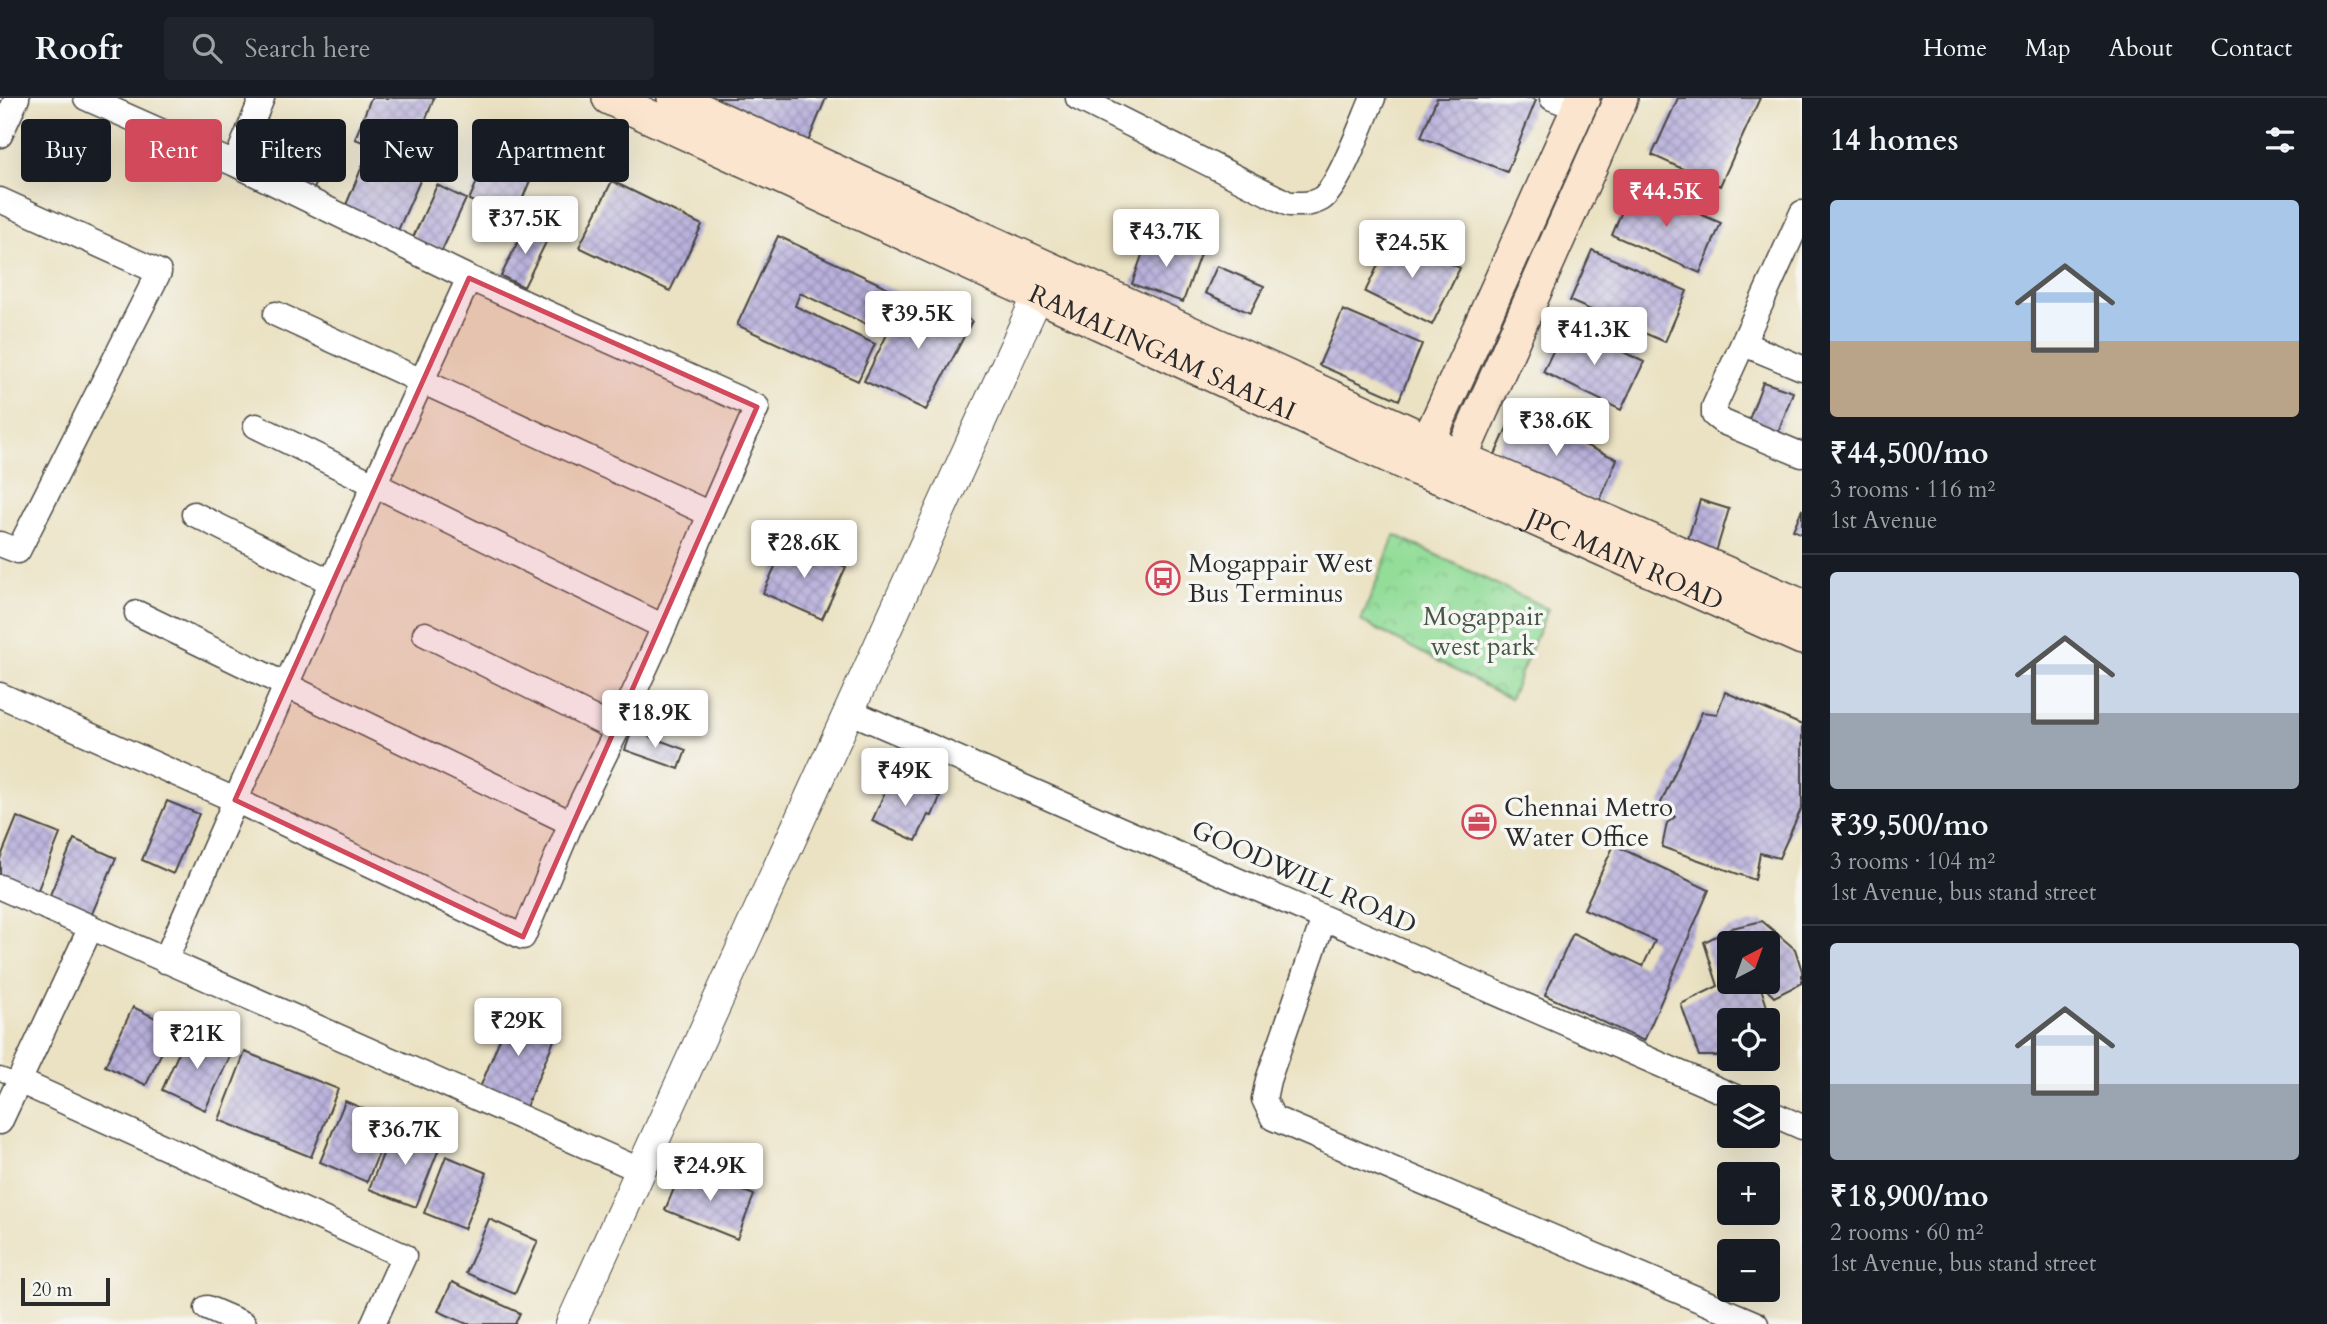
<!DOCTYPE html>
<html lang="en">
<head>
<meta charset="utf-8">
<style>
  :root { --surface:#171b24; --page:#20242c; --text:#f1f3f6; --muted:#9ea1a6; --line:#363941; --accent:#d1495b }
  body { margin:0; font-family:Cardo,serif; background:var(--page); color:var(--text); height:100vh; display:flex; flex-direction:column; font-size:26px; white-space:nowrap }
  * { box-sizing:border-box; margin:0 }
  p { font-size:23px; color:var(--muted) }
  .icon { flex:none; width:38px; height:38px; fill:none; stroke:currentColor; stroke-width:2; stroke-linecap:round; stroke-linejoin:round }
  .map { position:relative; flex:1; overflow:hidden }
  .drawer { display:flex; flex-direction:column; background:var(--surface); width:525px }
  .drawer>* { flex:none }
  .top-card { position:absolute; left:21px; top:21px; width:665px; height:63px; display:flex; gap:14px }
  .needle { width:46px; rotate:41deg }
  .fabs { position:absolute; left:1717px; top:833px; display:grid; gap:14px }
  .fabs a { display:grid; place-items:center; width:63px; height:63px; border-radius:7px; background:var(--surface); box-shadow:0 7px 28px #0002; font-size:35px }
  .scale { position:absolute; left:21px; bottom:18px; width:89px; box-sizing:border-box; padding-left:7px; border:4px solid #2b2b2b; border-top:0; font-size:19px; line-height:24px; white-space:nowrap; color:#2b2b2b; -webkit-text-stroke:5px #f6f6f2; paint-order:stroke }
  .price { position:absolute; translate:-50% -60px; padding:0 16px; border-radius:7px; background:#fff; color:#222; font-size:23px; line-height:46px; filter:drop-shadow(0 2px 4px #0008) }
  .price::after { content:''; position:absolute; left:50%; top:42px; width:21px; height:16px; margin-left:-10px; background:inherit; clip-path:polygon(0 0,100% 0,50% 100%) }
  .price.current { background:var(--accent); color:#fff }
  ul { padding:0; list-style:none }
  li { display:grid; align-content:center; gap:14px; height:371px; padding:0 28px }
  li+li { border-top:2px solid var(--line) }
  li span { display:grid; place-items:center; height:217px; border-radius:7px; color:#555 }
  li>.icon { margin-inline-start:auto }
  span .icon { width:126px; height:126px; fill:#fffc; stroke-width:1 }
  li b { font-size:30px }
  h2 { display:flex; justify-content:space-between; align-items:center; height:84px; padding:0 28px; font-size:30px }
  .pill { padding:0 24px; border-radius:7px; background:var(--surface); box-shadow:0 7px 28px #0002; font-size:24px; line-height:63px }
  .pill.current { background:var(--accent); color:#fff }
  header { display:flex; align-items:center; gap:42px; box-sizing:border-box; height:98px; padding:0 35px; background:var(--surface); border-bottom:2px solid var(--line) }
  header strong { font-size:33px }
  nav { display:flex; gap:38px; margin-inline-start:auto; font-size:24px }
  .search { width:490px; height:63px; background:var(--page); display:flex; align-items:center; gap:18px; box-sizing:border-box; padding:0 24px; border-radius:7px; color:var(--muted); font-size:26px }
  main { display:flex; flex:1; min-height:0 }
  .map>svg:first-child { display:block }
  .park { fill:url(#park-crowns); stroke:#5f8462; stroke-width:2 }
  .building { fill:url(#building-cross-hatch); fill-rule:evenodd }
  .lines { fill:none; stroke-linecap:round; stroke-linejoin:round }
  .service-casing { stroke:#484642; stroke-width:15 }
  .minor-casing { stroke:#484642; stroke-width:27 }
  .tertiary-casing { stroke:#484642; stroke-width:32 }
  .secondary-casing { stroke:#484642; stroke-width:36 }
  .service { stroke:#fff; stroke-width:12 }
  .minor { stroke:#fff; stroke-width:24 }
  .tertiary { stroke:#fff; stroke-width:30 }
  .secondary { stroke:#fce5cf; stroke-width:33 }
  .marked { fill:#d1495b; fill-opacity:0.2; stroke:#d1495b; stroke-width:5; stroke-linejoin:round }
  .labels { text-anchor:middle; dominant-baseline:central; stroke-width:7; stroke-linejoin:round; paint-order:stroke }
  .street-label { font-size:26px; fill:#2b2b2b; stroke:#f6f6f2 }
  .poi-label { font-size:26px; fill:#2b2b2b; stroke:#f6f6f2; text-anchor:start }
  .park-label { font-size:26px; fill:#455846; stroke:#f6f6f2 }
</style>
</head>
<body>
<header>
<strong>Roofr</strong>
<div class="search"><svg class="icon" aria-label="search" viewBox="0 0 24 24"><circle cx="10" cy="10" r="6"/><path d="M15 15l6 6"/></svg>Search here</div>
<nav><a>Home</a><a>Map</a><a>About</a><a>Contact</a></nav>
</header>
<main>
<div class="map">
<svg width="1802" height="1226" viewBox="0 0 1802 1226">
  <defs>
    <pattern id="park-crowns" width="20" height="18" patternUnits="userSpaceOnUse" patternTransform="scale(1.75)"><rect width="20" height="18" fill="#93dd99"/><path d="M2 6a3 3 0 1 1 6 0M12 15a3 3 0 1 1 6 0" fill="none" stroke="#7fbe84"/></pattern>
    <pattern id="building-cross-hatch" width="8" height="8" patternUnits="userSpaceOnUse" patternTransform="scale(1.75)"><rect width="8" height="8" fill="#b9b1dc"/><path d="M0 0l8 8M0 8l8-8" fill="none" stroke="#9790b3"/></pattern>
  </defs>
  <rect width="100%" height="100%" fill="#f6f6f2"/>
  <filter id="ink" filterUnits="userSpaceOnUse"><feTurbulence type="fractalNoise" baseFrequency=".0143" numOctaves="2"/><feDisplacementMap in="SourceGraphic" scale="14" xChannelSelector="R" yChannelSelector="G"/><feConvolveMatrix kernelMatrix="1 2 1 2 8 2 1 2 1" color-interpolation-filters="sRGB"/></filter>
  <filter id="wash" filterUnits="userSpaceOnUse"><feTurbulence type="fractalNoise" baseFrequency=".00686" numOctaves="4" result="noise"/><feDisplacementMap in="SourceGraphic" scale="28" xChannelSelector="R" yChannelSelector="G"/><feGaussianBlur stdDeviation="1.57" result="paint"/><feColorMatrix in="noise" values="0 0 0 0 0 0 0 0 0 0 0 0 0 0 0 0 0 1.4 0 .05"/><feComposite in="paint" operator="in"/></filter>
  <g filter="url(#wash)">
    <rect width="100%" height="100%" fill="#ebe2c3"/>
    <!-- park -->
    <path class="park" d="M1395,437L1548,511L1510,601L1361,523Z"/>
    <g id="blocks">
      <!-- building -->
      <path class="building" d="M371,0H434L410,63L355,41Z
        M708,0H826L805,51Z
        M1437,0H1531L1536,2L1507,74L1421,39Z
        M1678,0H1760L1720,88L1652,57Z
        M313,24L339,36L312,95L286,83Z
        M498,35L542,54L514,121L469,102Z
        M369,52L423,76L396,137L343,114Z
        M612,83L702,127L670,193L579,149Z
        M437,87L466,101L439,159L410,146Z
        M1633,87L1721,125L1700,175L1612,137Z
        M526,127L549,138L524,189L501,178Z
        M1393,136L1460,170L1432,227L1365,194Z
        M1149,137L1200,156L1183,204L1132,186Z
        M778,138L899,195L881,233L800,195L795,208L875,246L858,283L737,227Z
        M1592,152L1687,193L1665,244L1570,203Z
        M1217,168L1264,188L1250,215L1205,195Z
        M908,194L972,223L926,312L864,283Z
        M1343,212L1422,246L1399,302L1319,267Z
        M1566,226L1644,264L1621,312L1543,274Z
        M1763,284L1793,294L1777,338L1747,327Z
        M1513,316L1617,361L1599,405L1494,359Z
        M1700,402L1729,411L1716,454L1687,444Z
        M1802,411V436L1793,432Z
        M787,442L846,469L822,521L763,495Z
        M1725,594L1802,627V709L1779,760L1760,755L1755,782L1662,749L1667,725L1675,719L1660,707L1702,614L1717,616Z
        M632,632L686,652L679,671L625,652Z
        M892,678L940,699L932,718L928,717L916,743L872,723Z
        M167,703L199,716L173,776L142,762Z
        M17,719L60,736L35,799L0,785V761Z
        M74,741L116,760L91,818L49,799Z
        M1614,747L1709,792L1644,943L1545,897L1573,835L1643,868L1655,843L1584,811Z
        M1762,823L1795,851L1802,873V885L1774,899L1759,884L1770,918L1774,949L1768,951V922H1729V958H1699L1681,906L1718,888L1704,844L1732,830ZM1729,845H1768V884H1729Z
        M501,903L560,928L523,1016L477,997L508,921L495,916Z
        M133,909L174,929L146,987L105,968Z
        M188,934L232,954L205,1012L162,992Z
        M245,954L338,991L311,1059L219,1022Z
        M345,1003L392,1023L367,1084L320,1064Z
        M394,1029L440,1048L416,1109L369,1091Z
        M446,1058L487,1075L464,1131L424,1115Z
        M683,1069L754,1097L737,1141L665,1112Z
        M489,1121L538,1143L515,1196L466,1175Z
        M452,1184L520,1215L515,1226H467L438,1213Z"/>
    </g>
  </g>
  <g filter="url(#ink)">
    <use href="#blocks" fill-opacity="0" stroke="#484642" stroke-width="2"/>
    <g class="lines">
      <defs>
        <path id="service" d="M0,976L19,983"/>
        <path id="minor" d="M1078,0L1289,106C1301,106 1310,107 1321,101C1339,90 1363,22 1373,0
          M1552,0L1578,10
          M0,37L17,0
          M235,66L262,0
          M0,102L159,174L18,453L0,446
          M1802,115L1714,309V317L1723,324L1802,357
          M276,216L710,416
          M1744,246L1802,270
          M256,328L664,529
          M194,416L331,484
          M137,515L571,725
          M425,536L617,632
          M0,597L235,702L523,839L571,725L617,632L664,529L710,416L757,309L469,180L235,66L86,0
          M849,613L1735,999
          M0,789L642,1073
          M1324,820L1268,982L1264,1001L1273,1020L1756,1226
          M165,863L374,387L469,180
          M19,983L404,1158L373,1226
          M1768,1014L1802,1029
          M0,1024L91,829
          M207,1210L244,1226"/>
        <path id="tertiary" d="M571,1226L1048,175"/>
        <g id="secondary">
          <path id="s1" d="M609,0L1417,371L1450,383L1802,540"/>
          <path d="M674,0L1428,343L1460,360L1802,508"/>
          <path d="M1420,362L1583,0"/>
          <path d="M1451,381L1621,0"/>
        </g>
      </defs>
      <!-- service casing -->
      <use href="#service" class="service-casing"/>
      <!-- minor casing -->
      <use href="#minor" class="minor-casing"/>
      <!-- tertiary casing -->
      <use href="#tertiary" class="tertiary-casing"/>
      <!-- secondary casing -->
      <use href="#secondary" class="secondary-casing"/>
      <!-- service -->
      <use href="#service" class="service"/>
      <!-- minor -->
      <use href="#minor" class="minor"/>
      <!-- tertiary -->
      <use href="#tertiary" class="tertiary"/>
      <!-- secondary -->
      <use href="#secondary" class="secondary"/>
    </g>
  </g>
  <!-- marked area -->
  <path class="marked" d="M469,180L757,309L523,839L235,702Z"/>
  <!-- icons -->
  <defs>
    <symbol id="bus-ring" viewBox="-11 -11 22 22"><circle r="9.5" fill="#f6f6f2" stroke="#d1495b" stroke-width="1.5"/><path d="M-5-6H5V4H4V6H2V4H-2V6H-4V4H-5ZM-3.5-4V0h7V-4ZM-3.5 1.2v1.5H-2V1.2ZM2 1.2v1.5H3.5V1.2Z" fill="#d1495b"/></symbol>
    <symbol id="office-ring" viewBox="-11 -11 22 22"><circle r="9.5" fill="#f6f6f2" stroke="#d1495b" stroke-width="1.5"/><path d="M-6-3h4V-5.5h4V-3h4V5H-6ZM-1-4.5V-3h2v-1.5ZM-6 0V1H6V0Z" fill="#d1495b"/></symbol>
  </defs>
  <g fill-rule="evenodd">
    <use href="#bus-ring" x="1144" y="461" width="38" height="38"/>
    <use href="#office-ring" x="1460" y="705" width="38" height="38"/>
  </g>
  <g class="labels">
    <!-- street labels -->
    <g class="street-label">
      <text stroke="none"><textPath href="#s1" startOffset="609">RAMALINGAM SAALAI</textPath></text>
      <text stroke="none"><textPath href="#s1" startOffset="1116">JPC MAIN ROAD</textPath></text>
      <text transform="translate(1304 779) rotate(24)">GOODWILL ROAD</text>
    </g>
    <!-- poi labels -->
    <g class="poi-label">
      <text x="1188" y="465">Mogappair West<tspan x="1188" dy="30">Bus Terminus</tspan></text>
      <text x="1504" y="709">Chennai Metro<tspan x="1504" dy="30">Water Office</tspan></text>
    </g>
    <!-- park labels -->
    <g class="park-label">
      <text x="1483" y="518">Mogappair<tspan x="1483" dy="30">west park</tspan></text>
    </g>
  </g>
</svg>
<div class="fabs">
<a><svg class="needle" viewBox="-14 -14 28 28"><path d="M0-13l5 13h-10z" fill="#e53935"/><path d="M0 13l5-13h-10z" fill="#9ea1a6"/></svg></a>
<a><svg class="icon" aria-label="locate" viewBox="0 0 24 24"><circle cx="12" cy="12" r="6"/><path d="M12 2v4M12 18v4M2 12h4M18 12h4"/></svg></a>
<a><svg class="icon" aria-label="layers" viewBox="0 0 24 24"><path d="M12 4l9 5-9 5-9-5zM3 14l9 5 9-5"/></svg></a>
<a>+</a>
<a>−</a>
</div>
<div class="scale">20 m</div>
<b class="price current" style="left:1666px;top:131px">₹44.5K</b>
<b class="price" style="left:525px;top:158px">₹37.5K</b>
<b class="price" style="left:1166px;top:171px">₹43.7K</b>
<b class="price" style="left:1412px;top:182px">₹24.5K</b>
<b class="price" style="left:918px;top:253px">₹39.5K</b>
<b class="price" style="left:1594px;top:269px">₹41.3K</b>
<b class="price" style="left:1556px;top:360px">₹38.6K</b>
<b class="price" style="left:804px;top:482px">₹28.6K</b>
<b class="price" style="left:655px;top:652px">₹18.9K</b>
<b class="price" style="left:905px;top:710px">₹49K</b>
<b class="price" style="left:518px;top:960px">₹29K</b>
<b class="price" style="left:197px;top:973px">₹21K</b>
<b class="price" style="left:405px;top:1069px">₹36.7K</b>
<b class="price" style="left:710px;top:1105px">₹24.9K</b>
<div class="top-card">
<a class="pill">Buy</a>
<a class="pill current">Rent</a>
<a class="pill">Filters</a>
<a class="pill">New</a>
<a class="pill">Apartment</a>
</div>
</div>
<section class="drawer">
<h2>14 homes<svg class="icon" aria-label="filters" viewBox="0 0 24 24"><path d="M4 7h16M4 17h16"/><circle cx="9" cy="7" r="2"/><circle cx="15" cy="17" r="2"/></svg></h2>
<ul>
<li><span style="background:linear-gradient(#a9c7e8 65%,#b9a48a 0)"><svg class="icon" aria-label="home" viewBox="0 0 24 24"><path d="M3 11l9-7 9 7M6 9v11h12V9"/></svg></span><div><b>₹44,500/mo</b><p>3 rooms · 116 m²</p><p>1st Avenue</p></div></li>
<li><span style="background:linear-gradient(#c9d6e8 65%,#9aa5b1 0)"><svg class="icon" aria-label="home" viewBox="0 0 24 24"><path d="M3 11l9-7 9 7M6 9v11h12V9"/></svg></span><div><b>₹39,500/mo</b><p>3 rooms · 104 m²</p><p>1st Avenue, bus stand street</p></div></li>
<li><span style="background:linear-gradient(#c9d6e8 65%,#9aa5b1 0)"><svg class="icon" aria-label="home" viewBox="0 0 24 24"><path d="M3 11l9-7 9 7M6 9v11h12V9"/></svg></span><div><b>₹18,900/mo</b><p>2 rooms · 60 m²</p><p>1st Avenue, bus stand street</p></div></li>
</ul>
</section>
</main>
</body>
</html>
